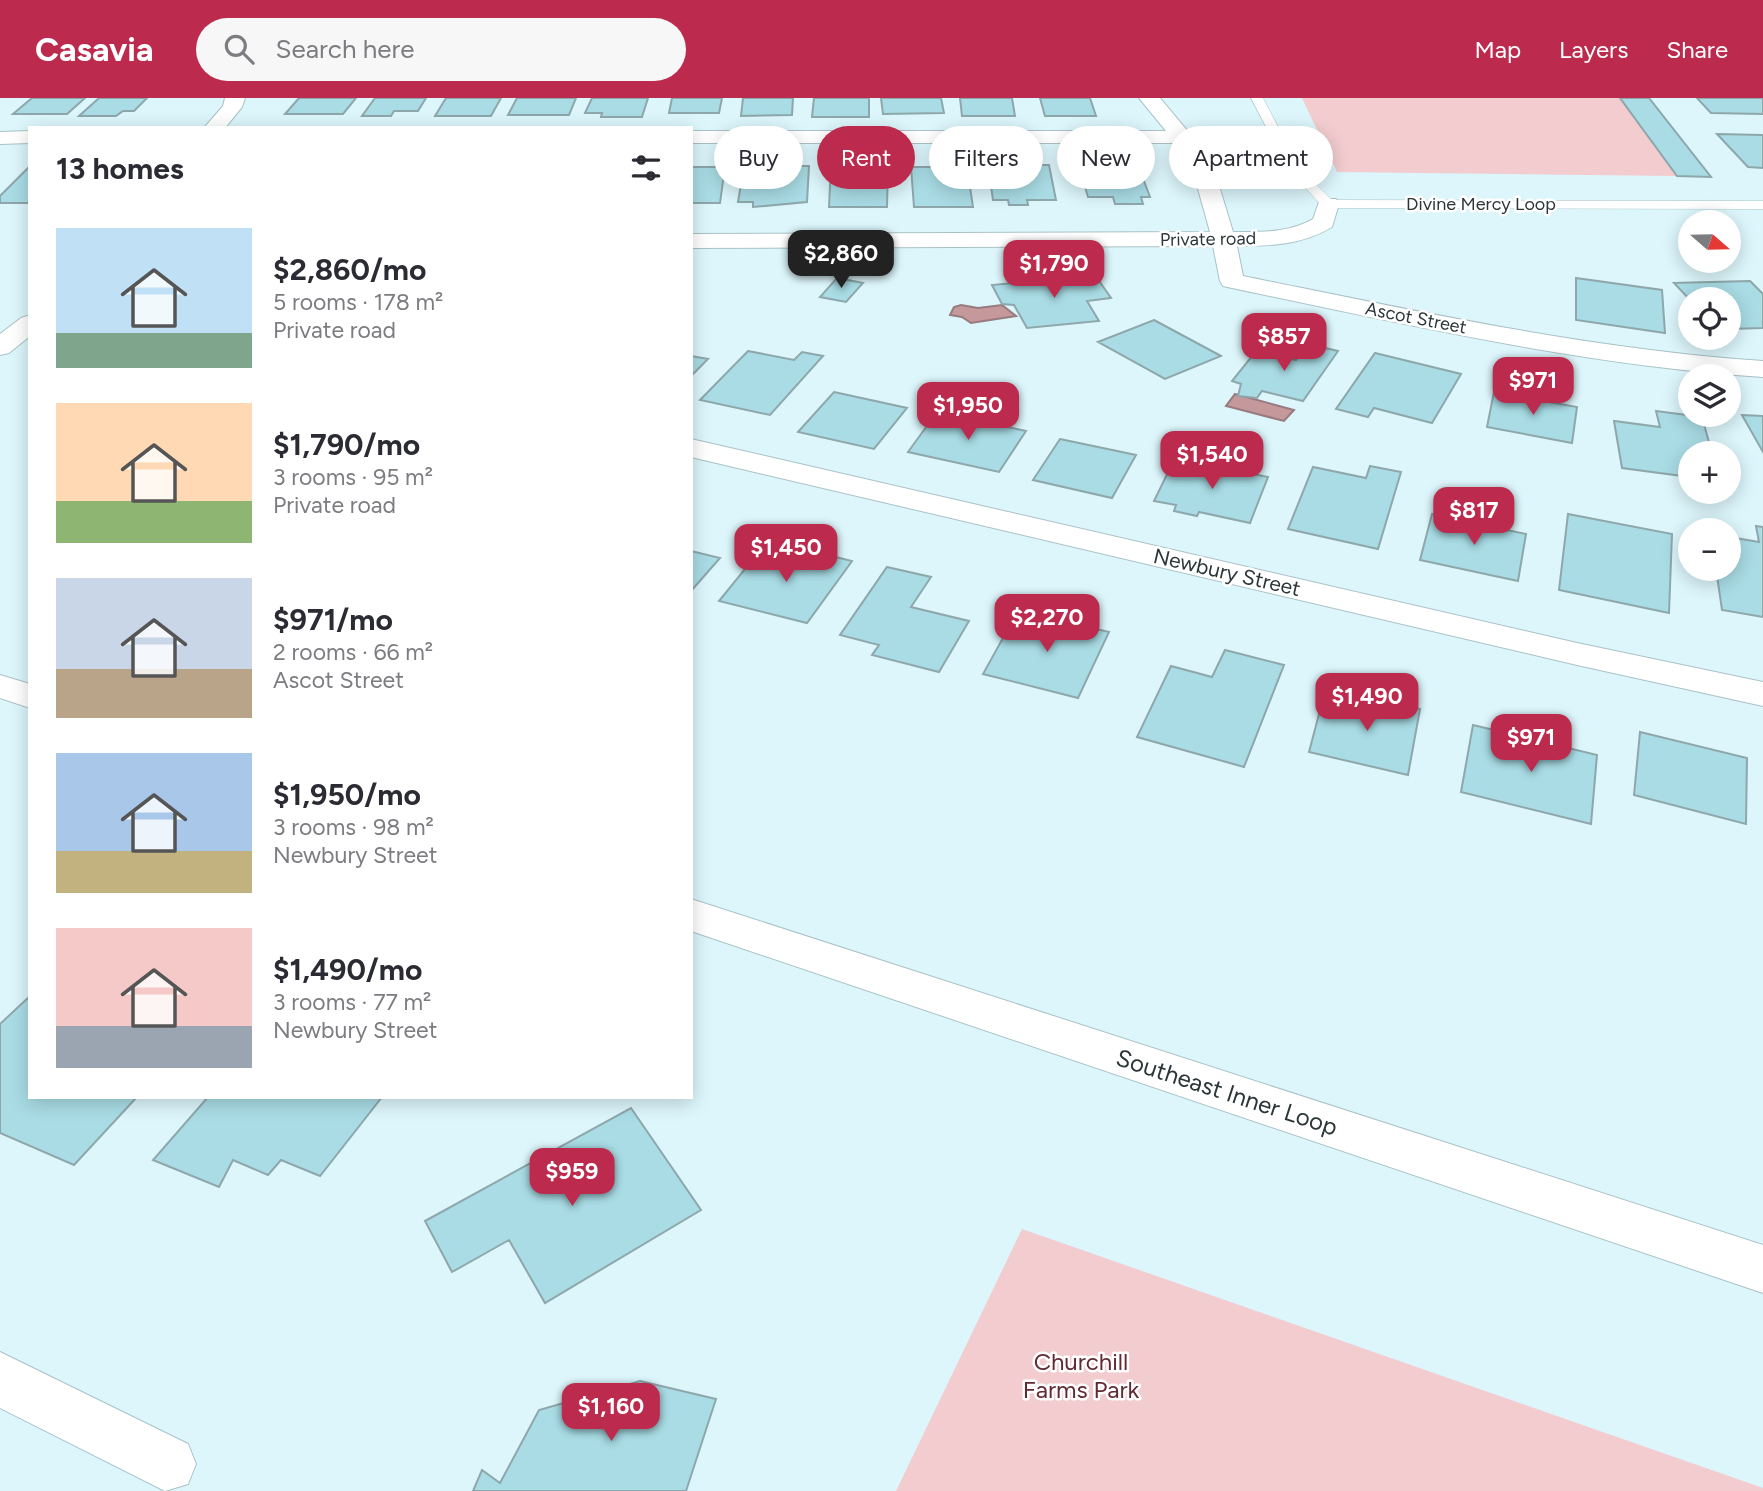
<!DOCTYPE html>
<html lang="en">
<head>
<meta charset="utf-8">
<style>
  :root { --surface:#fff; --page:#f7f7f7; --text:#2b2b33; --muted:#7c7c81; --accent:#bc2b4d }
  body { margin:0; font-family:Figtree,sans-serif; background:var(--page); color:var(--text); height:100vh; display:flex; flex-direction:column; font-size:26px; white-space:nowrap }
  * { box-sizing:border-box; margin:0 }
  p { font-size:23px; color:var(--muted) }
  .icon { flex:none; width:38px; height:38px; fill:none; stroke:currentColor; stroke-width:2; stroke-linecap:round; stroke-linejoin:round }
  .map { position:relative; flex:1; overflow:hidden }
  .details { position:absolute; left:28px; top:28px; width:665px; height:973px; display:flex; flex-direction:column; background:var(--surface); border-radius:0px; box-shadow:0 4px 18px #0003 }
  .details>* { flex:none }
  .banner { position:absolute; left:714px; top:28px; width:665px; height:63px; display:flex; gap:14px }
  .needle { width:46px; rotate:110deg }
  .controls { position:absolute; left:1678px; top:112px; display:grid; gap:14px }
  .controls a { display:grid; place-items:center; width:63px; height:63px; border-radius:50%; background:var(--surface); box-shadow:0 4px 18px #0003; font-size:35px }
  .price { position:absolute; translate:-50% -60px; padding:0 16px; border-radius:14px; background:var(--accent); color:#fff; font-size:23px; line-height:46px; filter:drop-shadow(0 2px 4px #0008) }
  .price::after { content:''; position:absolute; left:50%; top:42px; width:21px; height:16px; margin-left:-10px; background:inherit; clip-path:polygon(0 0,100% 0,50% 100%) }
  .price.selected { background:#222; color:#fff }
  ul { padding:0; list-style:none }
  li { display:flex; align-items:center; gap:21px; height:175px; padding:0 28px }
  li span { display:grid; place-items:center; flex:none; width:196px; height:140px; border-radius:0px; color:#555 }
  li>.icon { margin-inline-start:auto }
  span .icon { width:84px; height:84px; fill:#fffc; stroke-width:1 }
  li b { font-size:30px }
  h2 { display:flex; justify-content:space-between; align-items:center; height:84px; padding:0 28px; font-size:30px }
  .pill { padding:0 24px; border-radius:32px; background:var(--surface); box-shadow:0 4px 18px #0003; font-size:24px; line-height:63px }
  .pill.selected { background:var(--accent); color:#fff }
  header { display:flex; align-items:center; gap:42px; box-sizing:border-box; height:98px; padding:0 35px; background:var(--accent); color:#fff }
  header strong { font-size:33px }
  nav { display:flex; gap:38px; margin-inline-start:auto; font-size:24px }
  .search { width:490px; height:63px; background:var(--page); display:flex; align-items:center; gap:18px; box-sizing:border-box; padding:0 24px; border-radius:38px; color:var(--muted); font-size:26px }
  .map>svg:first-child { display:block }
  .green { fill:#f2cccf }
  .water { fill:#c5989c; stroke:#977b7e; stroke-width:2 }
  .building { fill:#a9dce5; stroke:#8ea7ab; stroke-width:2 }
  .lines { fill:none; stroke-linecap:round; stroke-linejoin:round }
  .service-casing { stroke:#a9c2c6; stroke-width:1 }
  .minor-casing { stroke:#a9c2c6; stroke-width:2 }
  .tertiary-casing { stroke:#a9c2c6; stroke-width:2 }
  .secondary-casing { stroke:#a9c2c6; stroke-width:2 }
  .service { fill:#fff; fill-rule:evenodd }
  .minor { fill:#fff; fill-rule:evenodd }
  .tertiary { fill:#fff; fill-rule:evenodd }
  .secondary { fill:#fff; fill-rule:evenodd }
  .labels { text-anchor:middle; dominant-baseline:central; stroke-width:5; stroke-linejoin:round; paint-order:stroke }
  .far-street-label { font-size:18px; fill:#2c3638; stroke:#fff }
  .street-label { font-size:21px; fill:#2c3638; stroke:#fff }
  .near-street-label { font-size:24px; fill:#2c3638; stroke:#fff }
  .near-park-label { font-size:24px; fill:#622931; stroke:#fff }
</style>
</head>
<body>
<header>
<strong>Casavia</strong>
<div class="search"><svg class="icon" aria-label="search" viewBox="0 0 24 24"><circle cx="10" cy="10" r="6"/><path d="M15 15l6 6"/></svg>Search here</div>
<nav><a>Map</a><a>Layers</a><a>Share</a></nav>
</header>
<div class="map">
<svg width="1763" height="1393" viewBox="0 0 1763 1393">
  <rect width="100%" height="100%" fill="#dcf6fb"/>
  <!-- green -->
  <path class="green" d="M1302,0H1620L1677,78L1337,74Z
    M1022,1131L1763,1390V1393H896Z"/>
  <!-- water -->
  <path class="water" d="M961,207L978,210L1002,207L1016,218L971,225L962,219L950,217L954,209Z
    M1235,296L1294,312L1284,323L1226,308Z"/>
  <!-- building -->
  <path class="building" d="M32,0H85L67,16H13Z
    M99,0H147L134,13H123L116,18H79Z
    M299,0H356L343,16H285Z
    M375,0H426L418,13H394L391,18H362Z
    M446,0H501L491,18H435Z
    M517,0H576L569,17H508Z
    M592,0H648L642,19H601L602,15H585Z
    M672,0H722L719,15H669Z
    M743,0H793L792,17L741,18Z
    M814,0H869V19H812Z
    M881,0H941L944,15L883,16Z
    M960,0H1012L1015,18H962Z
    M1040,0H1090L1096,18H1045Z
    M1620,0H1649L1711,79L1677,78Z
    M1697,0H1763V16L1711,15Z
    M1717,36L1763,37V70L1748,69Z
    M831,67H871V70H888L887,109H829Z
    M988,67H1049L1056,102H1027L1028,107H1009L1008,102H993Z
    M1138,67L1150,99H1141L1143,106H1115L1113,99H1088L1079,68Z
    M30,68V105H0V98Z
    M774,68H809L807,104L753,109V104H738L743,74H764L765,70L774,71Z
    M691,69H725L720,105H691Z
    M911,69H967L973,109H914Z
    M1095,177L1111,200L1087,203L1099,223L1027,230L1014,207L1002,206L992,187Z
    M837,180L863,185L846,204L820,199Z
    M1576,180L1662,192L1665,235L1576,222Z
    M1750,183L1763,196V230L1729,231V201L1690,202L1674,185Z
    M1154,222L1221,258L1165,281L1098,244Z
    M1308,246L1338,253L1303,303L1262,293L1257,300L1238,298L1241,286L1232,283L1257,252L1296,262Z
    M748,253L794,262L802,254L823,258L770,317L700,302Z
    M1375,255L1461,276L1432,325L1374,310L1368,319L1336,311Z
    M691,258L708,261L691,278Z
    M834,294L907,310L874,351L798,334Z
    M1494,294L1577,309L1572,345L1487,329Z
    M1656,313L1702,319L1712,355H1690V379L1622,370L1614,323L1660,329Z
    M937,314L1026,333L999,374L908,354Z
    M1742,317L1763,318V354Z
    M1060,341L1136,357L1112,400L1033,382Z
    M1175,360L1268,379L1250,425L1199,414L1197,418L1174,413L1176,407L1154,403Z
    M1370,368L1401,374L1378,451L1288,431L1313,369L1366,380Z
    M1432,416L1526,436L1518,483L1420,462Z
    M1568,416L1672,436L1669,515L1559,492Z
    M1756,428L1763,429V519L1722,512L1716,471H1729V439L1759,444Z
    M762,450L803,460L808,452L852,463L807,525L719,503Z
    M691,453L720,460L691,493Z
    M887,469L931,479L911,509L969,523L939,574L872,557L879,547L840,537Z
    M1018,513L1109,534L1078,600L983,576Z
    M1225,552L1284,567L1244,669L1137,639L1171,568L1212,579Z
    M1324,597L1367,606L1366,599L1420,611L1408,677L1309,654Z
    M1473,627L1597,657L1591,726L1461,694Z
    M1640,634L1747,660L1746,726L1634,697Z
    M30,898V999H137L74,1067L0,1035V926Z
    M208,999H382L320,1078L281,1062L268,1077L233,1062L219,1089L153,1062Z
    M631,1010L701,1112L545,1205L509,1142L452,1174L425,1123Z
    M640,1283L716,1301L686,1393H473L482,1372L500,1385L539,1312Z"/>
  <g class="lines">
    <defs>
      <path id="service" d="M1251,0H1263L1299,69L1332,102L1763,103V111L1328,110L1323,109L1288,71Z"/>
      <path id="minor" d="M1139,0H1160L1211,61L1233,134C1262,134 1288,135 1313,121L1320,101H1336L1339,106L1332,129C1302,147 1271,148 1237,148L1243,178C1416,213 1587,251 1763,263V279C1583,267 1408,227 1232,190L1223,188L1220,183L1213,148L691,150V136L1210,134L1190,62L1176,45H691V33H1166Z
        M30,33V45L0,46V34Z
        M691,341L1577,545L1763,584V608L1577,567L691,359Z
        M0,1254L188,1346L196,1366L188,1386L165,1393L0,1310Z"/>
      <path id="tertiary" d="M225,0H245L242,9L225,30H204L223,8Z
        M30,217V238L9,255L0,257V236L21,220Z"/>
      <path id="secondary" d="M0,577L30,586V610L0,600Z
        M691,801L1763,1147V1195L691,833Z"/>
    </defs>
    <!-- service casing -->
    <use href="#service" class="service-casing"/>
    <!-- minor casing -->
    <use href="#minor" class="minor-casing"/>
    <!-- tertiary casing -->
    <use href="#tertiary" class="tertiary-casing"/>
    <!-- secondary casing -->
    <use href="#secondary" class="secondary-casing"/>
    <!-- service -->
    <use href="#service" class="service"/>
    <!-- minor -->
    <use href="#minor" class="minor"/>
    <!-- tertiary -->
    <use href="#tertiary" class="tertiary"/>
    <!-- secondary -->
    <use href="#secondary" class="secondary"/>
  </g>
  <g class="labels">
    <!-- far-street labels -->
    <g class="far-street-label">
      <text x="1481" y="106">Divine Mercy Loop</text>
      <text transform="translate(1208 141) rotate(-1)">Private road</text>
      <text transform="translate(1416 220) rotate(11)">Ascot Street</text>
    </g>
    <!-- street labels -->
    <g class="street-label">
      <text transform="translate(1227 474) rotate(13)">Newbury Street</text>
    </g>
    <!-- near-street labels -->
    <g class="near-street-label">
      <text transform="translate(1227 994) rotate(18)">Southeast Inner Loop</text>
    </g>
    <!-- near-park labels -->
    <g class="near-park-label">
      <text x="1081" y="1263">Churchill<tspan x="1081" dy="28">Farms Park</tspan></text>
    </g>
  </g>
</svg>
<div class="controls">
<a><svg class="needle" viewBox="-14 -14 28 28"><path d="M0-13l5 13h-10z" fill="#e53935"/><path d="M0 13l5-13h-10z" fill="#7c7c81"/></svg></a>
<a><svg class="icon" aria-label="locate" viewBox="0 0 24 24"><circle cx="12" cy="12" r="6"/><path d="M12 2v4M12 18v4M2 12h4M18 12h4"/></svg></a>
<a><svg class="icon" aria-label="layers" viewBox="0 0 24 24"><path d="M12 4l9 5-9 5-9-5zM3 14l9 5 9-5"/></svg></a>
<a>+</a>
<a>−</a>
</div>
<b class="price selected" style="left:841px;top:192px">$2,860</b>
<b class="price" style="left:1054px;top:202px">$1,790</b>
<b class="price" style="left:1284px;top:275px">$857</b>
<b class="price" style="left:1533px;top:319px">$971</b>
<b class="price" style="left:968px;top:344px">$1,950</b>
<b class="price" style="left:1212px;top:393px">$1,540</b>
<b class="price" style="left:1474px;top:449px">$817</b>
<b class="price" style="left:786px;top:486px">$1,450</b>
<b class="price" style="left:1047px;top:556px">$2,270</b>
<b class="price" style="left:1367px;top:635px">$1,490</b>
<b class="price" style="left:1531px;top:676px">$971</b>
<b class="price" style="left:572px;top:1110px">$959</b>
<b class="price" style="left:611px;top:1345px">$1,160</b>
<div class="banner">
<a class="pill">Buy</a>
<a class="pill selected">Rent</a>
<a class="pill">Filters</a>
<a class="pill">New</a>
<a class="pill">Apartment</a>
</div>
<section class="details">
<h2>13 homes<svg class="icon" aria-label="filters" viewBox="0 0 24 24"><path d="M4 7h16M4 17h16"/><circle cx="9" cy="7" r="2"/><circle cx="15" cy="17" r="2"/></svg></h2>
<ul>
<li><span style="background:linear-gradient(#bfe0f5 75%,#7fa58c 0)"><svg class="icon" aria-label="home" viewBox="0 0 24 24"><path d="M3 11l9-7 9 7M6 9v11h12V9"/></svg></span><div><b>$2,860/mo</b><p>5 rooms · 178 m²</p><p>Private road</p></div></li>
<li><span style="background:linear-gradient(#ffd9b3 70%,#8fb573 0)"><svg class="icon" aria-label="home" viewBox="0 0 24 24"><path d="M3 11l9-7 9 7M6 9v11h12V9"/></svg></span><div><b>$1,790/mo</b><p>3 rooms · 95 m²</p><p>Private road</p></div></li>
<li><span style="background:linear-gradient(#c9d6e8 65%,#b9a48a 0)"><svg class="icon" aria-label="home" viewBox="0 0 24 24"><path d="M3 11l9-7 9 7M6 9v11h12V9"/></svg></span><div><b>$971/mo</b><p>2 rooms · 66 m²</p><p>Ascot Street</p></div></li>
<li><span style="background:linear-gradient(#a9c7e8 70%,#c2b280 0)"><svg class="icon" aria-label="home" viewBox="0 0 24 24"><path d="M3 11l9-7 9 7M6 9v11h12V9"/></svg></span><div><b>$1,950/mo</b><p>3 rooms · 98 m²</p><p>Newbury Street</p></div></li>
<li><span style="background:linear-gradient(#f6c9c9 70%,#9aa5b1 0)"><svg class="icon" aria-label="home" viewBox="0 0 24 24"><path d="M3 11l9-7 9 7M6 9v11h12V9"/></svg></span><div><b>$1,490/mo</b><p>3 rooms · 77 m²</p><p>Newbury Street</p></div></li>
</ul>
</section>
</div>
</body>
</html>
